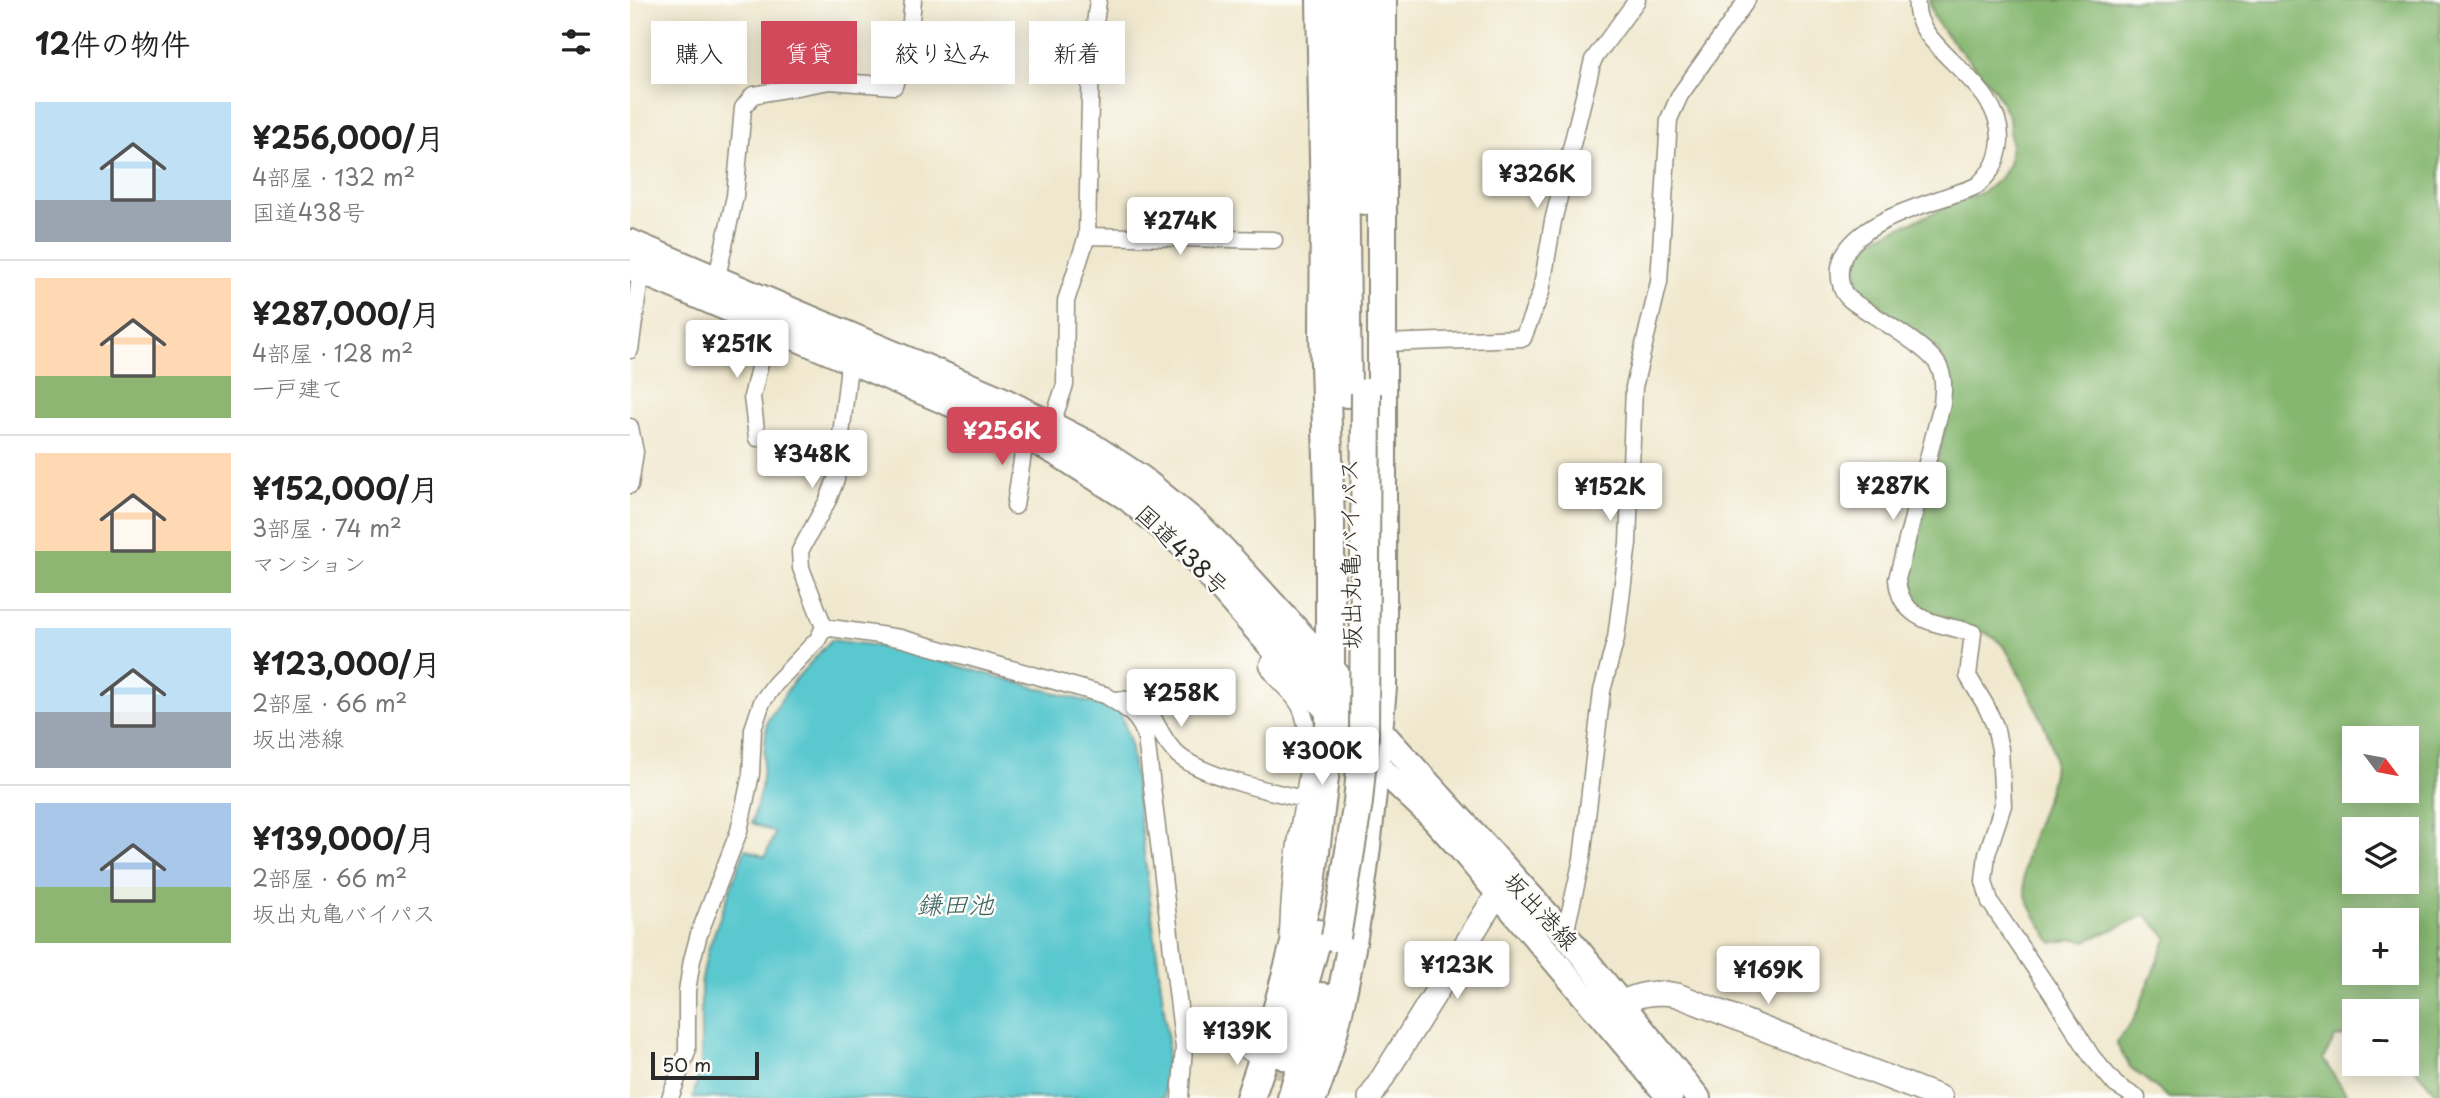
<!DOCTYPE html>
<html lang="ja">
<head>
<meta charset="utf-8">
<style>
  :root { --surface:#fff; --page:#f6f6f6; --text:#222; --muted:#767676; --line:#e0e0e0; --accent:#d1495b }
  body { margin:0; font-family:"Playpen Sans","Klee One",sans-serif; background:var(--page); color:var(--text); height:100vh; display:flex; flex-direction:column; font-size:26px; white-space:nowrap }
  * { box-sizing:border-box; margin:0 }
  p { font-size:23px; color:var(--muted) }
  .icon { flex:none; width:38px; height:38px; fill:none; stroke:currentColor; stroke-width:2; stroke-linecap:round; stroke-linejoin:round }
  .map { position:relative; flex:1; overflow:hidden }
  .side { display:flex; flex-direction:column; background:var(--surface); width:630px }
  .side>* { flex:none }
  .hud { position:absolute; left:21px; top:21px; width:665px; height:63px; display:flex; gap:14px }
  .needle { width:46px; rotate:122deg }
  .tools { position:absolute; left:1712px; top:726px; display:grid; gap:14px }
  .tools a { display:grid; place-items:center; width:77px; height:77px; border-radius:0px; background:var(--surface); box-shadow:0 4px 18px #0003; font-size:35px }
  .scale { position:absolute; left:21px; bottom:18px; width:108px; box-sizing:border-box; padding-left:7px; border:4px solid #2b2b2b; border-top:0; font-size:19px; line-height:24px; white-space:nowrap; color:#2b2b2b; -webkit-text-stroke:5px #fdfcf7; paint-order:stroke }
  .price { position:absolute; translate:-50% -60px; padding:0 16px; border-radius:7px; background:#fff; color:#222; font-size:23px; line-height:46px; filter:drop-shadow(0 2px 4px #0008) }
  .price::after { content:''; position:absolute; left:50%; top:42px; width:21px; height:16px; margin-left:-10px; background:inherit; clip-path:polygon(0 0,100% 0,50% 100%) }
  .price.on { background:var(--accent); color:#fff }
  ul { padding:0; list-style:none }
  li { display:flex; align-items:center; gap:21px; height:175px; padding:0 35px }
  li+li { border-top:2px solid var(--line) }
  li span { display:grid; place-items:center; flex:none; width:196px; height:140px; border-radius:0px; color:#555 }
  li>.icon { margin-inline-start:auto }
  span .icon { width:84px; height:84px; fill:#fffc; stroke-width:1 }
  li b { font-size:30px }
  h2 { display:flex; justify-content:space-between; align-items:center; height:84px; padding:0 35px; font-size:30px }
  .tag { padding:0 24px; border-radius:0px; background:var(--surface); box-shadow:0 4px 18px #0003; font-size:24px; line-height:63px }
  .tag.on { background:var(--accent); color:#fff }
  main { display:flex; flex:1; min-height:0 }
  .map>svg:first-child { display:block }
  .forest { fill:#86b771; stroke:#58714e; stroke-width:2; fill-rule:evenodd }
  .water { fill:#5ac8cf; stroke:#427a7d; stroke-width:2 }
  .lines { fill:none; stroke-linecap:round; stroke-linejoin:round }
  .street-tunnel { stroke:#c9c2ad; stroke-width:16; stroke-dasharray:16 8; stroke-linecap:butt }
  .street-casing { stroke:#8e8a7c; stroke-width:19 }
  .secondary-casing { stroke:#8e8a7c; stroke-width:26 }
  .primary-casing { stroke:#8e8a7c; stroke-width:28 }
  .highway-casing { stroke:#8e8a7c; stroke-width:32 }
  .street { stroke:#fff; stroke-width:16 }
  .secondary { stroke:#fff; stroke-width:23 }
  .primary { stroke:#fff; stroke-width:24 }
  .highway { stroke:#fff; stroke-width:28 }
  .highway-bridge-casing { stroke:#8e8a7c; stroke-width:32; stroke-linecap:butt }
  .highway-bridge { stroke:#fff; stroke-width:28 }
  .labels { text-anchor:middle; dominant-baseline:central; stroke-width:5; stroke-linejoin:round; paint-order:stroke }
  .street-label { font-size:24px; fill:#2b2b2b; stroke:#fdfcf7 }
  .water-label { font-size:26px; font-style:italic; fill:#3b6264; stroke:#fdfcf7 }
</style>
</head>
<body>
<main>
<section class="side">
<h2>12件の物件<svg class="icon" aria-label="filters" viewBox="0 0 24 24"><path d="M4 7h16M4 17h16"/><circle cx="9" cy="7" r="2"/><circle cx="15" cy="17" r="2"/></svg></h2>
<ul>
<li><span style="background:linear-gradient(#bfe0f5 70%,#9aa5b1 0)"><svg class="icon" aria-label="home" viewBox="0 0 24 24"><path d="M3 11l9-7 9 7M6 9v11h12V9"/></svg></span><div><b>¥256,000/月</b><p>4部屋 · 132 m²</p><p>国道438号</p></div></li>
<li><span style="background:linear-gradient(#ffd9b3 70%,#8fb573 0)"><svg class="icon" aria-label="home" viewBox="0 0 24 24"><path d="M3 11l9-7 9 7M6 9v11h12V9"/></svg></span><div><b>¥287,000/月</b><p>4部屋 · 128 m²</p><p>一戸建て</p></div></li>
<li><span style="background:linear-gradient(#ffd9b3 70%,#8fb573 0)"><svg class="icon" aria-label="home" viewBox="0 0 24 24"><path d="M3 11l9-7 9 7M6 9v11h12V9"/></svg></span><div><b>¥152,000/月</b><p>3部屋 · 74 m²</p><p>マンション</p></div></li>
<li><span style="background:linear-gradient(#bfe0f5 60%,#9aa5b1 0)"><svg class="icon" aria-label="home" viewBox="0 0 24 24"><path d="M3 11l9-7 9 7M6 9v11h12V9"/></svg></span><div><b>¥123,000/月</b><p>2部屋 · 66 m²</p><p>坂出港線</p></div></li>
<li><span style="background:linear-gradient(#a9c7e8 60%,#8fb573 0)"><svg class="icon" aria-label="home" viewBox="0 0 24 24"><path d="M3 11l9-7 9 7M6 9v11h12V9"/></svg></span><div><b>¥139,000/月</b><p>2部屋 · 66 m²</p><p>坂出丸亀バイパス</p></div></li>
</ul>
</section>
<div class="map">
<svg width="1810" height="1098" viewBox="0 0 1810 1098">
  <rect width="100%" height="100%" fill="#fdfcf7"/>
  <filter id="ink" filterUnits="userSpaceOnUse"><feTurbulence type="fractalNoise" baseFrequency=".0143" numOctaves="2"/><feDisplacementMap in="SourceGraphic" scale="14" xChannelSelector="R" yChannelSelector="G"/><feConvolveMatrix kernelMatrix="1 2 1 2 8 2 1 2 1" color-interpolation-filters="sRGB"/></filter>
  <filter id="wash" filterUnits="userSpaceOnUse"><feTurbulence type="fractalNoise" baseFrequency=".00686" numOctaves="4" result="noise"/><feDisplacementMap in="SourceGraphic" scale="28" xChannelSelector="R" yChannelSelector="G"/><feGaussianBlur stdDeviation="1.57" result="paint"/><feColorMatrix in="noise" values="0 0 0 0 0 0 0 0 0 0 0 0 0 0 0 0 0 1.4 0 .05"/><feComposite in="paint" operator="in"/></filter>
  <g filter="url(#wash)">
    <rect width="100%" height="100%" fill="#f0e8ce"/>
    <!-- forest -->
    <path class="forest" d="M1299,0H1810V1098H1805L1803,1089L1776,1059V1012H1724V1037L1720,1035L1705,1038L1693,1059L1719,1098H1539L1500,1067L1486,1042L1504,1019L1537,937L1516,915L1456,941L1444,939L1422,943C1414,929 1404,916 1398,901C1380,858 1423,806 1424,761C1424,736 1393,683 1381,658C1363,619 1305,626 1286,602C1281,596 1280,585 1279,577L1321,403C1320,384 1319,362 1305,347C1276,317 1183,284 1249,236L1355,191L1371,177L1379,164L1381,143L1379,117L1365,90L1314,32L1304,18ZM1724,738H1776V791H1724ZM1724,830H1776V882H1724ZM1724,920H1776V973H1724Z"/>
    <!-- water -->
    <path class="water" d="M201,640L265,648L490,711L500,742L538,1041L534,1098H63L71,1063V983L78,950L115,849L135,857L145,833L122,823L131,788L137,722L162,683Z"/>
  </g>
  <g filter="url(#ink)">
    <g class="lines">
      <!-- street-tunnel -->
      <path class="street-tunnel" d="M642,1066L674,1084"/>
      <defs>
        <path id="street" d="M1287,0C1280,49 1373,80 1370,141C1369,152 1367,161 1361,170C1357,175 1351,183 1346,186C1339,190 1329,192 1321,195C1283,209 1194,231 1212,288C1214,297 1226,304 1234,309C1252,321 1302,350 1309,367C1315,379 1313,392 1312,404L1267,579C1270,622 1308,623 1343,633L1338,676L1356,706L1365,726L1370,749L1373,805L1357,854L1354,881L1360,902L1421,992L1462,1057L1486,1085L1507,1098
          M457,236L644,240
          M85,286L105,196L113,108L123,95L200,81L264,86L279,41L283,0
          M754,343L893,338L911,292L923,221L963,60L1007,0
          M0,350L12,263
          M421,426L435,385L436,301L457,236L461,56L468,0
          M0,427L5,452L0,485
          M127,438L122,397L139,325
          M385,506L396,434
          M194,627L270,638L475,695C494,707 510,715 516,738L554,1048L550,1098
          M652,647L638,665C646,684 667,693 673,713C686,752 673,798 667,837C662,869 659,901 658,934
          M483,700C528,694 521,732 548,755C574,777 646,793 682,801
          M934,938L952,859L972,691L986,638L998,543L1004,387L1029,282L1039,119L1050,95L1117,0
          M592,1036L638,1064
          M40,1098L57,1052V991L62,960L69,934L109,831L121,774L123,729L132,702L145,684L188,639L194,627L171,568L170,551L198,500L206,479L218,374V354"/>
        <path id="secondary" d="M978,1012C998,996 1021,990 1047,995L1311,1098
          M740,1098L859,907L868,895L882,882"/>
        <path id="primary" d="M748,728L935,934L1068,1098
          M746,764L801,816L831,849L1040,1098"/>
        <path id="highway" d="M712,0L717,393
          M732,0L734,200
          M0,244L371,401L461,447L511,480L568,527L593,552L700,669L745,725
          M0,265L396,434L430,453L499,497L553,543L745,762
          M654,1055L688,934
          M620,1098L637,1048L681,884L700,729V523L694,333L695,212L691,0
          M662,1098L691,997
          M682,1098C698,1058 708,1016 716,974C735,880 743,784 752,688V0"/>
      </defs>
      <!-- street casing -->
      <use href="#street" class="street-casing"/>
      <!-- secondary casing -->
      <use href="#secondary" class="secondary-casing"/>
      <!-- primary casing -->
      <use href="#primary" class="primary-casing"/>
      <!-- highway casing -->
      <use href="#highway" class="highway-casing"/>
      <!-- street -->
      <use href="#street" class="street"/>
      <!-- secondary -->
      <use href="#secondary" class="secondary"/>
      <!-- primary -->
      <use href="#primary" class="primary"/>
      <!-- highway -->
      <use href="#highway" class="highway"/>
      <defs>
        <path id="highway-bridge" d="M706,937L728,802L734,736L736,393"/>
      </defs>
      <!-- highway-bridge casing -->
      <use href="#highway-bridge" class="highway-bridge-casing"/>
      <!-- highway-bridge -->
      <use href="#highway-bridge" class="highway-bridge"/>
    </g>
  </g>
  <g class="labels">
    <!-- street labels -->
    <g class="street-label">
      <text transform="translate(553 549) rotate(44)">国道438号</text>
      <text transform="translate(719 554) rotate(-91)">坂出丸亀バイパス</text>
      <text transform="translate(912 910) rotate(47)">坂出港線</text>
    </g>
    <!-- water labels -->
    <g class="water-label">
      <text x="325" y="903">鎌田池</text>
    </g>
  </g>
</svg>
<div class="tools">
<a><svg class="needle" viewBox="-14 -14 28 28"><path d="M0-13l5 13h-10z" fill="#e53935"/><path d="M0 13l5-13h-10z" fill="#767676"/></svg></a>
<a><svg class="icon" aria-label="layers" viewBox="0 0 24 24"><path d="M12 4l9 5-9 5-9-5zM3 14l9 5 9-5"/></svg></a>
<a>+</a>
<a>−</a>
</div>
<div class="scale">50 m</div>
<b class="price" style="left:907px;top:210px">¥326K</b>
<b class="price" style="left:550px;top:257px">¥274K</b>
<b class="price" style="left:107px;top:380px">¥251K</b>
<b class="price on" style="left:372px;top:467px">¥256K</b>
<b class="price" style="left:182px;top:490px">¥348K</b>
<b class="price" style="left:1263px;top:522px">¥287K</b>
<b class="price" style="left:980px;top:523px">¥152K</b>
<b class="price" style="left:551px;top:729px">¥258K</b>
<b class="price" style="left:692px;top:787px">¥300K</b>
<b class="price" style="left:827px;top:1001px">¥123K</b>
<b class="price" style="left:1138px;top:1006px">¥169K</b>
<b class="price" style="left:607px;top:1067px">¥139K</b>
<div class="hud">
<a class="tag">購入</a>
<a class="tag on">賃貸</a>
<a class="tag">絞り込み</a>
<a class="tag">新着</a>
</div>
</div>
</main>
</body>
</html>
